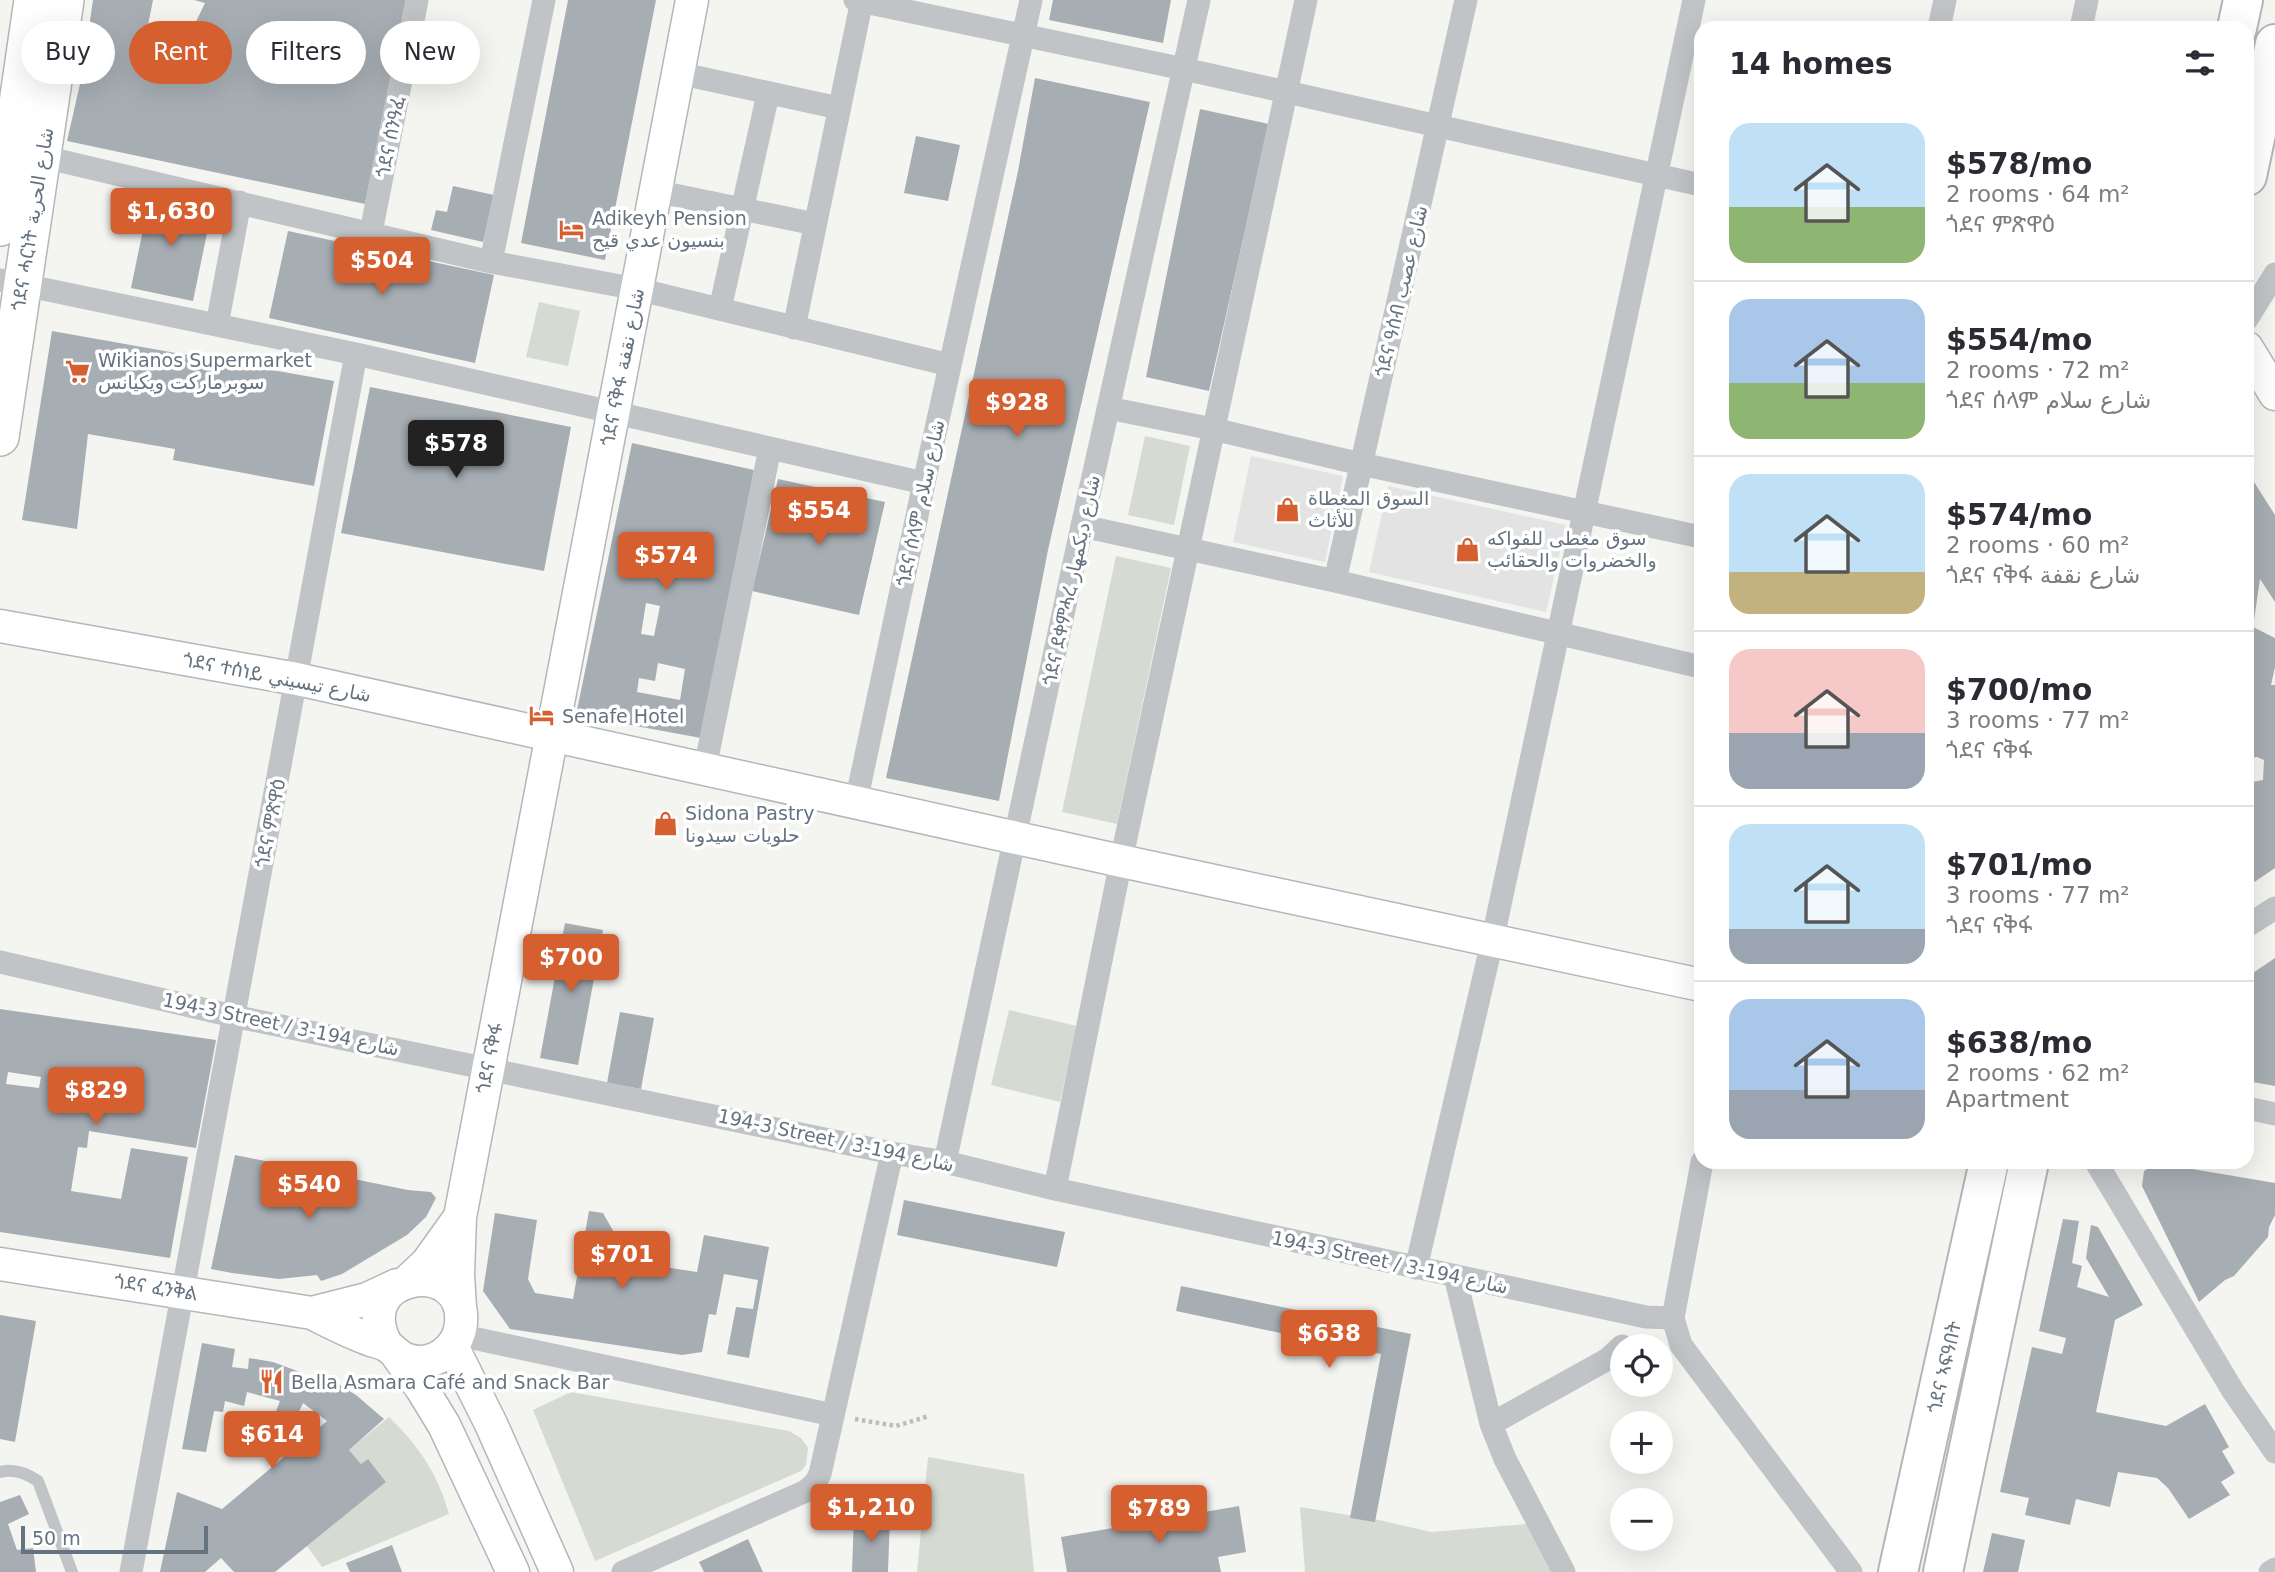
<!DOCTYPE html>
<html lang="en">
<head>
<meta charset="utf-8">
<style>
  :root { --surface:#fff; --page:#f7f7f7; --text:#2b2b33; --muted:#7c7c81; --line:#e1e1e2; --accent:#d65f2f }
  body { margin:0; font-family:"DejaVu Sans",Cairo,"Noto Sans Ethiopic",sans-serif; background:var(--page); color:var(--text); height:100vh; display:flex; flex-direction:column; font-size:26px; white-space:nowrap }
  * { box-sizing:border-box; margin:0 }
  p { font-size:23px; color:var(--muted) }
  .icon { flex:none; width:38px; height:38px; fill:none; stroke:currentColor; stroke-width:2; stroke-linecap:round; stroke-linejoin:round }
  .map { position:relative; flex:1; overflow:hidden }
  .details { position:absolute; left:1694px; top:21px; width:560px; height:1148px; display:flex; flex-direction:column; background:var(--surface); border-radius:21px; box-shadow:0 7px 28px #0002 }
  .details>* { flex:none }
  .guide { position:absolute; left:21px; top:21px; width:665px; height:63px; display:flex; gap:14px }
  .fabs { position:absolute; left:1610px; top:1334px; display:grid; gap:14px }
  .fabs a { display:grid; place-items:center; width:63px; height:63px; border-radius:50%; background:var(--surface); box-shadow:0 7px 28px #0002; font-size:35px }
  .scale { position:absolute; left:21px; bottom:18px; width:187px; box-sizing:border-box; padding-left:7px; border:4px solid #657380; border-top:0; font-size:19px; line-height:24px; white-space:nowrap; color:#657380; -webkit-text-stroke:5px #fff; paint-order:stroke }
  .price { position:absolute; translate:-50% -60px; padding:0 16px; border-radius:7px; background:var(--accent); color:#fff; font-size:23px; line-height:46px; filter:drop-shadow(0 2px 4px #0008) }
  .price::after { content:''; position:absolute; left:50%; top:42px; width:21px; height:16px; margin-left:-10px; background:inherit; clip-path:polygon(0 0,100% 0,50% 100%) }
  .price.selected { background:#222; color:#fff }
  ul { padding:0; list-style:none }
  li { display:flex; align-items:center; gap:21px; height:175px; padding:0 35px }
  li+li { border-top:2px solid var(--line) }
  li span { display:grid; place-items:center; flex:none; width:196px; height:140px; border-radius:21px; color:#555 }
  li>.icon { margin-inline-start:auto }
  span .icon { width:84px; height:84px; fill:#fffc; stroke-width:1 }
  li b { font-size:30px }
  h2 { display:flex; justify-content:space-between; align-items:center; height:84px; padding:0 35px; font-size:30px }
  .chip { padding:0 24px; border-radius:32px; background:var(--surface); box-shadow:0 7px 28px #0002; font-size:24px; line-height:63px }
  .chip.selected { background:var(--accent); color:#fff }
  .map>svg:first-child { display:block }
  .built { fill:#e2e3e2 }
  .green { fill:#d5dbd2 }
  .building { fill:#a7aeb3; fill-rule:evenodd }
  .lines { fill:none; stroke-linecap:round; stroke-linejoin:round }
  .secondary-casing { stroke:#b3b7bb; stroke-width:35 }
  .primary-casing { stroke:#b3b7ba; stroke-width:40 }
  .highway-casing { stroke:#b3b6b9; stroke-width:42 }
  .path { stroke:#babcbe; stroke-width:4.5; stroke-dasharray:3.5 3.5; stroke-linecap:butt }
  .lane { stroke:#c0c4c7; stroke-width:12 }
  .street { stroke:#c0c4c7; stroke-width:23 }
  .secondary { stroke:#fff; stroke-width:32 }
  .primary { stroke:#fff; stroke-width:37 }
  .highway { stroke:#fff; stroke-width:38 }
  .labels { text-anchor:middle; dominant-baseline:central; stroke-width:7; stroke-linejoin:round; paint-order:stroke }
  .street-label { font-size:19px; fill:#657380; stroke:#fff }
  .poi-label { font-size:19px; fill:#657380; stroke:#fff; text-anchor:start }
</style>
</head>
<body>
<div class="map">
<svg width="2275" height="1572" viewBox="0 0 2275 1572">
  <rect width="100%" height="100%" fill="#f4f4f1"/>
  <!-- built -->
  <path class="built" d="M1251,456L1343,476L1325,562L1233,542Z
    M1388,486L1566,525L1546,612L1369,572Z"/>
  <!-- green -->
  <path class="green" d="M539,302L580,311L568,366L526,357Z
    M1145,436L1190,446L1174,525L1128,515Z
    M1116,556L1171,568L1117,824L1062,812Z
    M1009,1010L1077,1026L1060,1102L991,1085Z
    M571,1392L789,1431L801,1438L808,1448L806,1465L801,1471L595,1561L533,1410Z
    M389,1417C419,1446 438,1474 449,1514L322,1567L307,1546L386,1482L369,1460L361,1464L349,1450Z
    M928,1457L1024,1474L1034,1572H917Z
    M1300,1507L1379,1520L1431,1532L1527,1524L1552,1572H1305Z"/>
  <!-- building -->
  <path class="building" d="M93,0H153L147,30L188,38L205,3L194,0H406L365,204L67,141L82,75Z
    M568,0H656L605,260L521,243Z
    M1053,0H1171L1163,43L1049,20Z
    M1035,78L1150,102L1048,550L999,801L886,778L1018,171Z
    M1200,109L1269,124L1209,391L1146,377Z
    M916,136L960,145L948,201L904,193Z
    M453,186L494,195L483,242L431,230L436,210L447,212Z
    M150,196L212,209L193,301L131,288Z
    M288,231L494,275L475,363L269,318Z
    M52,331L334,381L314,486L173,460L175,449L88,434L77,529L22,520Z
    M370,387L571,427L544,571L341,533Z
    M632,443L754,470L701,738L576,715ZM646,603L660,606L654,636L641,634ZM658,663L685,669L680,700L637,692L639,678L655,681Z
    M2247,471L2275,515V602L2260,579L2253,627L2275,638V667L2271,685H2275V868L2247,887V783L2263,780L2264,760L2257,757L2247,758Z
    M778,479L885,502L859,615L752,591Z
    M565,923L603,930L578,1065L540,1058Z
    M2275,958V1086L2247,1081V977Z
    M0,1009L216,1040L196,1148L89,1131L87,1148L78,1147L71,1191L121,1199L131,1148L188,1157L170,1258L0,1232ZM8,1072L41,1077L39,1088L6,1084Z
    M620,1012L654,1018L641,1089L607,1083Z
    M235,1155L408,1190L431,1192L436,1198L426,1217L407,1235L342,1274L321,1281L317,1275L279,1279L232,1273L211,1269Z
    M2157,1163L2275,1183V1215L2269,1227L2268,1237L2234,1276L2225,1280L2199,1302L2142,1186L2144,1171Z
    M904,1200L1065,1232L1057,1267L897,1235Z
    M589,1211L603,1213L631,1262L697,1272L704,1235L769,1247L749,1358L727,1354L736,1307L753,1309L758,1280L724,1274L716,1315L709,1314L702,1352L682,1355L510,1329L483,1291L495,1213L537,1220L528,1279L535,1293L573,1299Z
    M2063,1219L2079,1221L2072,1263L2082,1266L2077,1287L2109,1297L2086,1258L2091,1225L2098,1227L2143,1305L2115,1320L2096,1412L2166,1426L2205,1404L2229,1447L2222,1451L2235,1473L2221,1482L2230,1495L2189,1519L2168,1488L2157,1478L2118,1472L2110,1507L2076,1499L2070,1525L2025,1515L2029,1498L2000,1492L2032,1347L2062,1354L2066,1338L2039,1331Z
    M1181,1286L1411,1334L1375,1522L1350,1518L1381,1354L1176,1311Z
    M0,1315L36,1321L15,1442L0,1439Z
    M202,1343L235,1349L232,1367L248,1369L249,1358L273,1362L300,1372L297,1381L312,1386L318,1372L356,1395L384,1419L349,1450L361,1464L368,1459L386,1482L275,1572H234L221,1558L205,1572H160L177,1492L222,1509L327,1421L303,1403L295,1420L275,1414L280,1401L247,1392L244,1406L225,1401L223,1412L214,1411L206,1452L182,1449Z
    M20,1495L29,1514L8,1524L17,1550L33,1548L36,1572H0V1502Z
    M1239,1506L1246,1552L1218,1557L1221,1572H1067L1061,1537Z
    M854,1516H890L888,1572H852Z
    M1992,1533L2025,1540L2018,1572H1983Z
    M748,1539L763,1572H704L699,1562Z
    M392,1545L402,1572H350L346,1563Z"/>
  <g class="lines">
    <defs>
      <path id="secondary" d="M2247,348L2275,394
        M0,626L297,679L1121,861L1701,985
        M0,1264L312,1313C330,1322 347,1331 366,1338C372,1341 380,1342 386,1345C394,1350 398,1357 408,1360C433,1368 459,1349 461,1323C467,1255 347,1272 387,1346
        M409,1280L427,1263L460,1217
        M460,1308L458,1274L460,1217L692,0
        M312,1313L367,1299L397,1285
        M452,1346L491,1424L557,1572
        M397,1355L422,1389L444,1425L513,1572"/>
      <path id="primary" d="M0,227L33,0
        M0,437L65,0"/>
      <path id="highway" d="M2237,28L2243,0
        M2247,176L2275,44
        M1898,1572L1989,1162
        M1943,1572L2029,1162"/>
    </defs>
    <!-- secondary casing -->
    <use href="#secondary" class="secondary-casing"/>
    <!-- primary casing -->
    <use href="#primary" class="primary-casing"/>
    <!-- highway casing -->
    <use href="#highway" class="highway-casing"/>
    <!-- path -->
    <path class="path" d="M855,1419L896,1426L929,1416"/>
    <!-- lane -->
    <path class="lane" d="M0,1472C14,1468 26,1473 38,1481L72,1572"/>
    <!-- street -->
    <path class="street" d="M855,0L1184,69L1701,185
      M1939,28L1945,0
      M2081,28L2087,0
      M678,73L839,108
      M31,154L491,262L637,289L950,365
      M655,191L815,224
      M371,232L417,0
      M491,262L544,0
      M0,280L356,354L924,483
      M720,309L768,94
      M2247,319L2275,274
      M217,325L240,202
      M794,328L862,0
      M1108,408L1213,429L1361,464L1701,537
      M1082,526L1335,581L1701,667
      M1335,581L1466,0
      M705,768L770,448
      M856,802L924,483L1031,0
      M2247,926L2275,908
      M0,962L233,1016L892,1153L945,1162L1055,1189L1646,1317L1673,1318
      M2247,1108L2275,1114
      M945,1162L1082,526L1199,0
      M1702,1162L1673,1318L1681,1345L1851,1572
      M2096,1162L2233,1391L2275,1452
      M1055,1189L1121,861L1306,0
      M1416,1268L1492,942L1694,0
      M1455,1276L1491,1424L1505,1459L1564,1572
      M459,1335L833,1415
      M1491,1424L1608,1359L1622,1346
      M131,1572L356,354
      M623,1572L806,1491L815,1483L820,1474L892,1153
      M2270,1572L2275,1569"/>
    <!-- secondary -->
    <use href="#secondary" class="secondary"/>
    <!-- primary -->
    <use href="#primary" class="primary"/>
    <!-- highway -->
    <use href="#highway" class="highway"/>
  </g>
  <!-- icons -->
  <defs>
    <symbol id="hotel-bare" viewBox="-9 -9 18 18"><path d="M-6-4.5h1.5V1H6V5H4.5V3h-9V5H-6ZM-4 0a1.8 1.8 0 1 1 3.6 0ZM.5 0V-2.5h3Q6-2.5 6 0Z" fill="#d65f2f" stroke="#fff" stroke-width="2.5" paint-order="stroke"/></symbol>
    <symbol id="supermarket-bare" viewBox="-9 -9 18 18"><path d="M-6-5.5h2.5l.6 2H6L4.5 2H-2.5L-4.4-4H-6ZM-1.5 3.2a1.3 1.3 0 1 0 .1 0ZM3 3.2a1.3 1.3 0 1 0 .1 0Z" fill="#d65f2f" stroke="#fff" stroke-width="2.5" paint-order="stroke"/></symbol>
    <symbol id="shop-bare" viewBox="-9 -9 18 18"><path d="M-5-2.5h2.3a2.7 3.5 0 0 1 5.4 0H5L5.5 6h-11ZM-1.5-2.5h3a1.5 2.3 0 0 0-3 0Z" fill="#d65f2f" stroke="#fff" stroke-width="2.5" paint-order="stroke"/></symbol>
    <symbol id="restaurant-bare" viewBox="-9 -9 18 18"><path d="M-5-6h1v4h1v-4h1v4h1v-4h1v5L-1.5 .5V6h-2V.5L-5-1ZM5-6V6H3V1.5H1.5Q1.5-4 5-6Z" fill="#d65f2f" stroke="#fff" stroke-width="2.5" paint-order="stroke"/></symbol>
  </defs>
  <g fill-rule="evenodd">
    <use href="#hotel-bare" x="554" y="212" width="35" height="35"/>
    <use href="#supermarket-bare" x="60" y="354" width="35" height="35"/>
    <use href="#shop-bare" x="1270" y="492" width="35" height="35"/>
    <use href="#shop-bare" x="1450" y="532" width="35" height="35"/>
    <use href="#hotel-bare" x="524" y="698" width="35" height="35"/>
    <use href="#shop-bare" x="648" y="806" width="35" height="35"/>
    <use href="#restaurant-bare" x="254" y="1364" width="35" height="35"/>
  </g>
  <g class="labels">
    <!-- street labels -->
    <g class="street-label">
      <text transform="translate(390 137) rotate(-79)">ጎደና ሰንዓፈ</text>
      <text transform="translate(32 219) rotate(-81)">ጎደና ሓርነት شارع الحرية</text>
      <text transform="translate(1401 291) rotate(-77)">ጎደና ዓሰብ شارع عصب</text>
      <text transform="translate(622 367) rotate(-79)">ጎደና ናቅፋ شارع نقفة</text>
      <text transform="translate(920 503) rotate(-78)">ጎደና ሰላም شارع سلام</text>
      <text transform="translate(1071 580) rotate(-78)">ጎደና ደቀምሓረ شارع ديكمهار</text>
      <text transform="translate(277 677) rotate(11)">ጎደና ተሰነይ شارع تيسيني</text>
      <text transform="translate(270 823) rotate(-79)">ጎደና ምጽዋዕ</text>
      <text transform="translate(281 1024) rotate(12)">194-3 Street / شارع 194-3</text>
      <text transform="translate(489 1058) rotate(-79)">ጎደና ናቅፋ</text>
      <text transform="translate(836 1140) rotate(12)">194-3 Street / شارع 194-3</text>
      <text transform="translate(1390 1262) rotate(12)">194-3 Street / شارع 194-3</text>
      <text transform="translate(156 1287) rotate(9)">ጎደና ፈንቅል</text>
      <text transform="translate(1944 1367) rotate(-77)">ጎደና ኣፍዓበት</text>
    </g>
    <!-- poi labels -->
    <g class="poi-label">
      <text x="592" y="218">Adikeyh Pension<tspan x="592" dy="22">بنسيون عدي قيح</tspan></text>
      <text x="98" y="360">Wikianos Supermarket<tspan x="98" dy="22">سوبرماركت ويكيانس</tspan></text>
      <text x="1308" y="498">السوق المغطاة<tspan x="1308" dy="22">للأثاث</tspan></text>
      <text x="1487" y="538">سوق مغطى للفواكه<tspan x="1487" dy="22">والخضروات والحقائب</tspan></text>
      <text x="562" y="716">Senafe Hotel</text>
      <text x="685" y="813">Sidona Pastry<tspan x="685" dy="22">حلويات سيدونا</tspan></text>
      <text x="291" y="1382">Bella Asmara Café and Snack Bar</text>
    </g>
  </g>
</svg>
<div class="fabs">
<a><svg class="icon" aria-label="locate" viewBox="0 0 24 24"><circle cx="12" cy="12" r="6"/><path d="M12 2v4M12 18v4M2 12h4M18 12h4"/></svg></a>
<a>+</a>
<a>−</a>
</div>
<div class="scale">50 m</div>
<b class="price" style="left:171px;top:248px">$1,630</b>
<b class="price" style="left:382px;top:297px">$504</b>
<b class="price" style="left:1017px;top:439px">$928</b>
<b class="price selected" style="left:456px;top:480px">$578</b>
<b class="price" style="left:819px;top:547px">$554</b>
<b class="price" style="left:666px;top:592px">$574</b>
<b class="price" style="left:571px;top:994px">$700</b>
<b class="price" style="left:96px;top:1127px">$829</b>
<b class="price" style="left:309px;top:1221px">$540</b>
<b class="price" style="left:622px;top:1291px">$701</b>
<b class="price" style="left:1329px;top:1370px">$638</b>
<b class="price" style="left:272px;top:1471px">$614</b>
<b class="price" style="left:871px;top:1544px">$1,210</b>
<b class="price" style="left:1159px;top:1545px">$789</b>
<div class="guide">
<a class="chip">Buy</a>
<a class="chip selected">Rent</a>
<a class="chip">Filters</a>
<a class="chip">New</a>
</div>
<section class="details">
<h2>14 homes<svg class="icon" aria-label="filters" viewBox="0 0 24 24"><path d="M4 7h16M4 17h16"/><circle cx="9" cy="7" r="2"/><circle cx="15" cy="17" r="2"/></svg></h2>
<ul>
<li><span style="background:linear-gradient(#bfe0f5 60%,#8fb573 0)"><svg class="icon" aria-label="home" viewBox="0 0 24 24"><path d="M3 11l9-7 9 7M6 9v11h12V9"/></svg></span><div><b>$578/mo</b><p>2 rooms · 64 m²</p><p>ጎደና ምጽዋዕ</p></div></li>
<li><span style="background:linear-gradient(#a9c7e8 60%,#8fb573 0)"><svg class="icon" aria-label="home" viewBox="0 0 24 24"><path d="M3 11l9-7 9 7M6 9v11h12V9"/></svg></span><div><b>$554/mo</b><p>2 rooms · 72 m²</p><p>ጎደና ሰላም شارع سلام</p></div></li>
<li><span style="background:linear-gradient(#bfe0f5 70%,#c2b280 0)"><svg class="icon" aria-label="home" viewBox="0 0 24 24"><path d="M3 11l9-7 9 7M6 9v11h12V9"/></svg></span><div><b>$574/mo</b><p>2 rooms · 60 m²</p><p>ጎደና ናቅፋ شارع نقفة</p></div></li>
<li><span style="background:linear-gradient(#f6c9c9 60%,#9aa5b1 0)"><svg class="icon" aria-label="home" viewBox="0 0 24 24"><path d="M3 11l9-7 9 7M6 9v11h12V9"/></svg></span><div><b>$700/mo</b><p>3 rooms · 77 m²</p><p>ጎደና ናቅፋ</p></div></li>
<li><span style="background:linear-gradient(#bfe0f5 75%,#9aa5b1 0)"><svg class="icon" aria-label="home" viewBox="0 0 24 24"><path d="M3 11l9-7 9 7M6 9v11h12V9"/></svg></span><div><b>$701/mo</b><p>3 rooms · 77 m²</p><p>ጎደና ናቅፋ</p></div></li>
<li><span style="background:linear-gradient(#a9c7e8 65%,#9aa5b1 0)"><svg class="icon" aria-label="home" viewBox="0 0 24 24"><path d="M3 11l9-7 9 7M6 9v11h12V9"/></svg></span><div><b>$638/mo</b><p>2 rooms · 62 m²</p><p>Apartment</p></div></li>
</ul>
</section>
</div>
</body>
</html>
